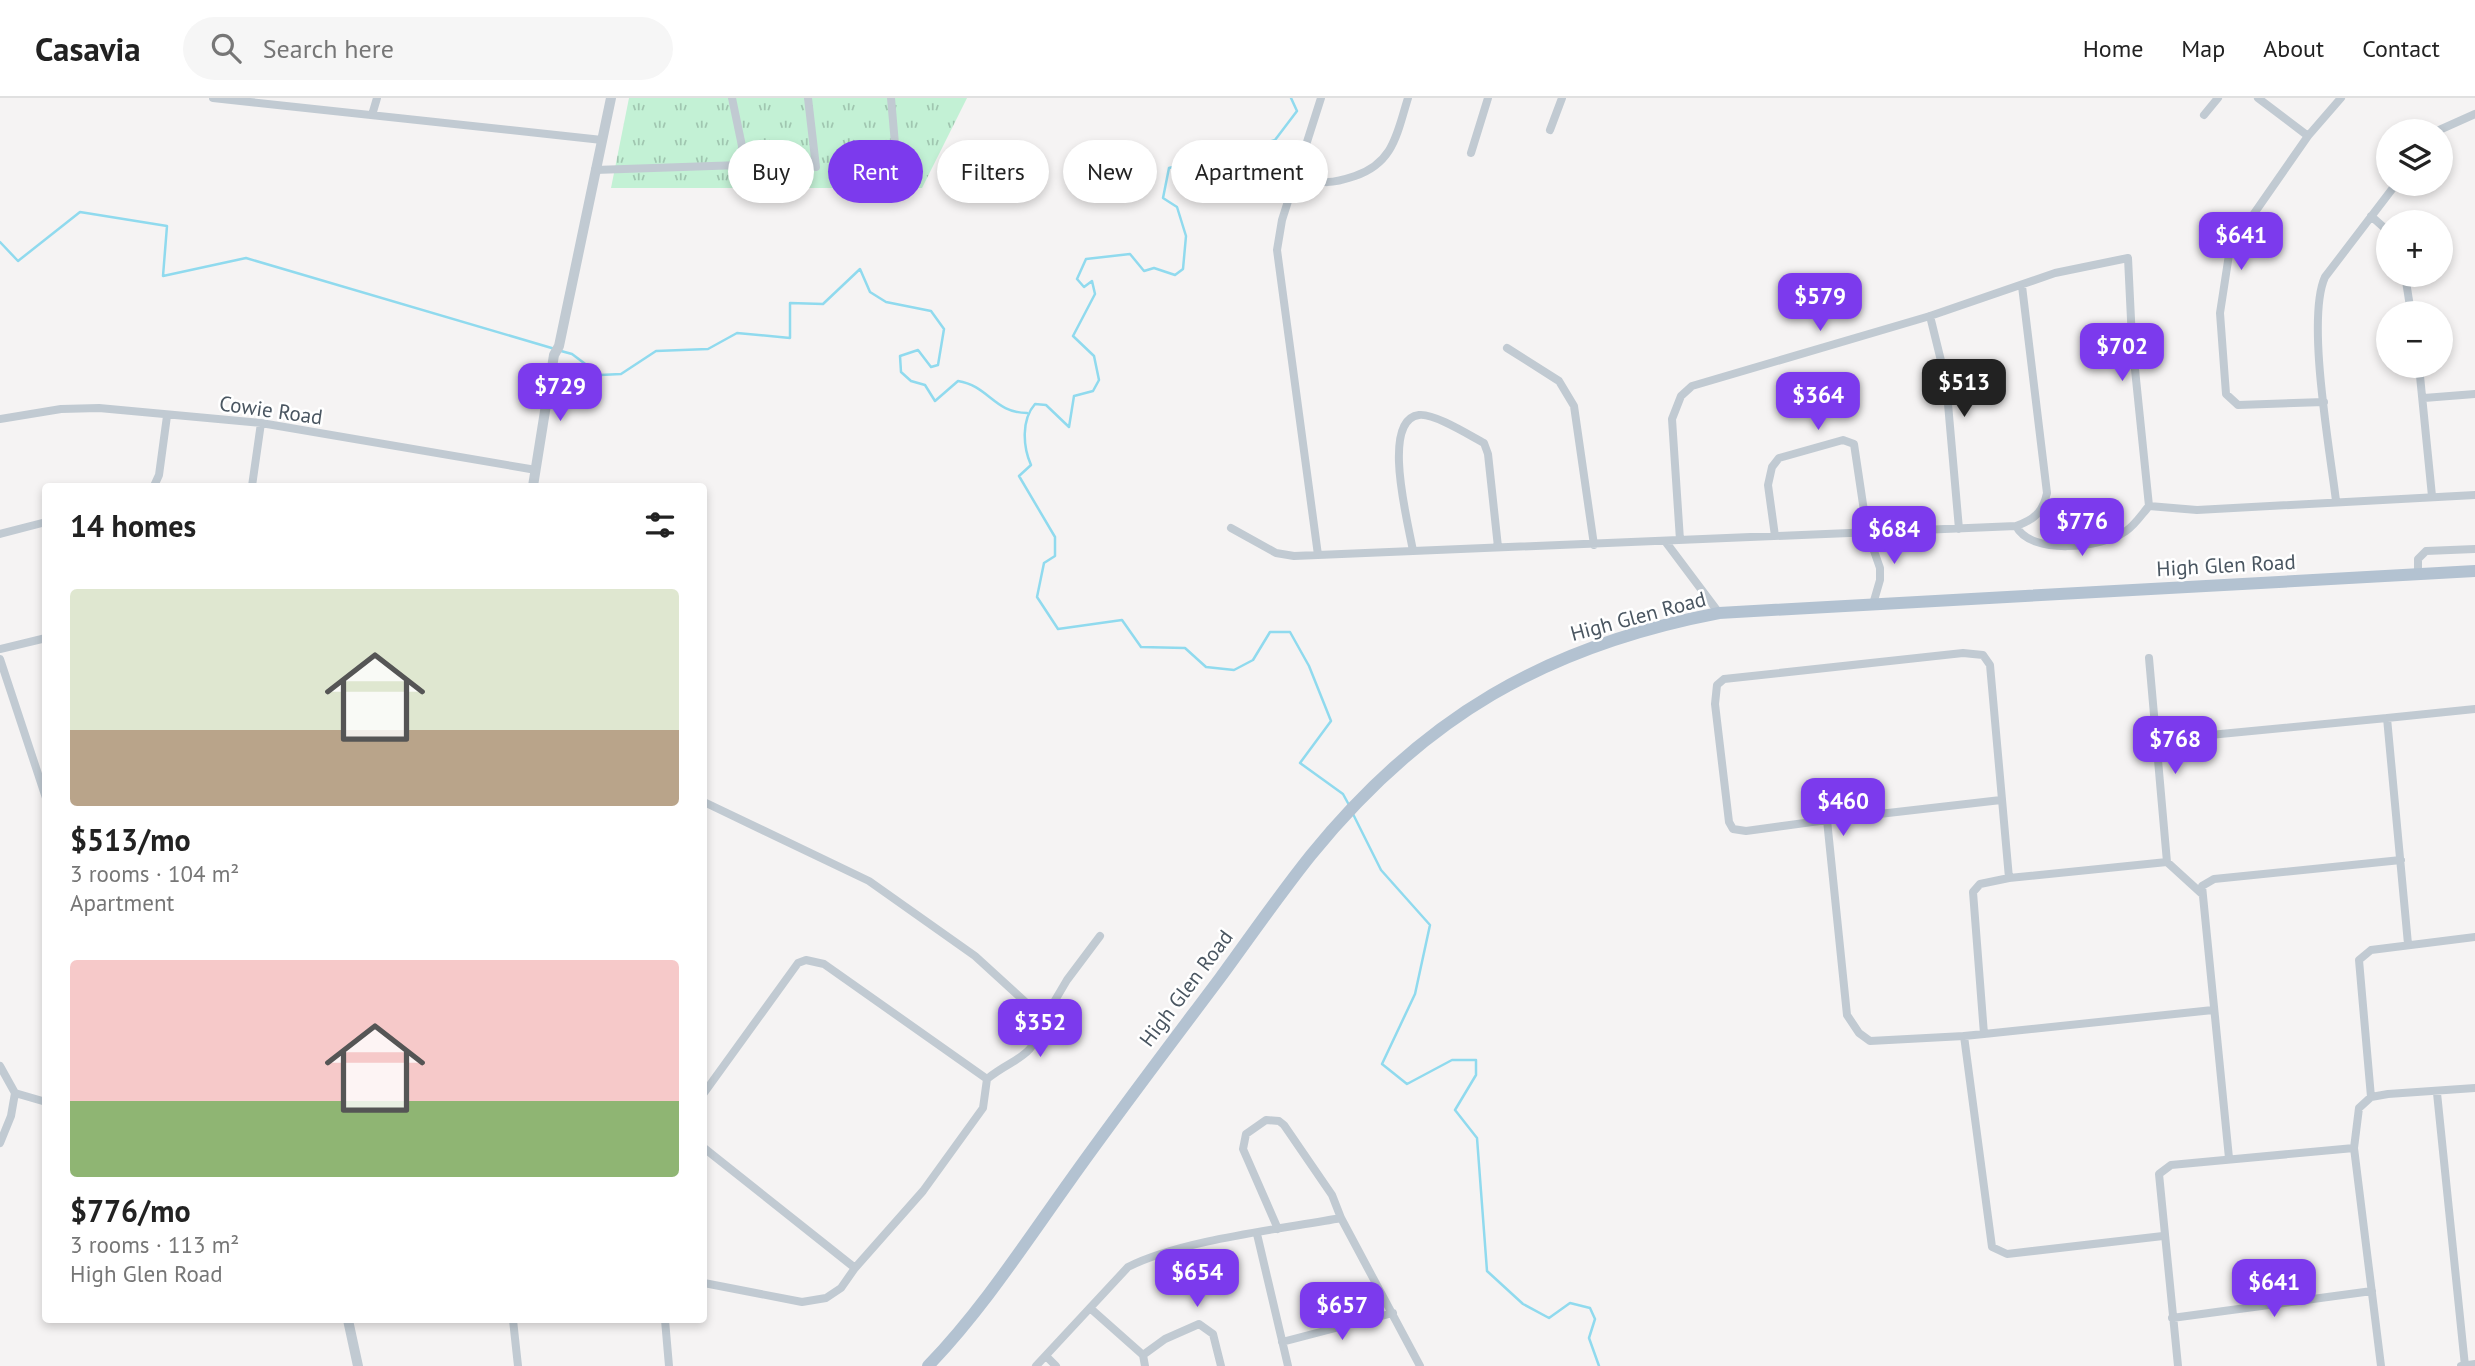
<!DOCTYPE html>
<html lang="en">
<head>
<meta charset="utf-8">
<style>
  :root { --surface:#fff; --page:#f6f6f6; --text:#222; --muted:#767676; --line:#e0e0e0; --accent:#7c3aed }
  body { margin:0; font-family:"PT Sans",sans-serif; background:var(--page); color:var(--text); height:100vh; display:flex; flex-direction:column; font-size:26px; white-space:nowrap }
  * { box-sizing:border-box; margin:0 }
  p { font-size:23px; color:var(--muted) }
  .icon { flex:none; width:38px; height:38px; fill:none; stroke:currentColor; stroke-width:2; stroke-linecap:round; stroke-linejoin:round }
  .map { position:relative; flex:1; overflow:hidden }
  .panel { position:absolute; left:42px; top:385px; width:665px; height:840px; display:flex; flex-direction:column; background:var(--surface); border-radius:7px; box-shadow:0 4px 10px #0003 }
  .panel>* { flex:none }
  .hud { position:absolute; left:728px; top:42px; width:665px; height:63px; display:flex; gap:14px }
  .buttons { position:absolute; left:2376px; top:21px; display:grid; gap:14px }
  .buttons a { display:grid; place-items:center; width:77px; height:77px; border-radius:50%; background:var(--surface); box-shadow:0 4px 10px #0003; font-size:35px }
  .price { position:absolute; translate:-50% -60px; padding:0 16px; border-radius:14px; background:var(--accent); color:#fff; font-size:23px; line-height:46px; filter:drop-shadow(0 2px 4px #0008) }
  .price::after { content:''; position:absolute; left:50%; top:42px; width:21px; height:16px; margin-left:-10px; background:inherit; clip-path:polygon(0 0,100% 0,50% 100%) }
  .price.current { background:#222; color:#fff }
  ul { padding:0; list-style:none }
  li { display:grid; align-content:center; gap:14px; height:371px; padding:0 28px }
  li span { display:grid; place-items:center; height:217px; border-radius:7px; color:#555 }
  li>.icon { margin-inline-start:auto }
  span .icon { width:126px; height:126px; fill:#fffc; stroke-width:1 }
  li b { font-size:30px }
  h2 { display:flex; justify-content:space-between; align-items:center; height:84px; padding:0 28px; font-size:30px }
  .tag { padding:0 24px; border-radius:32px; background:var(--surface); box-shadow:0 4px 10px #0003; font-size:24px; line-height:63px }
  .tag.current { background:var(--accent); color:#fff }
  header { display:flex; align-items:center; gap:42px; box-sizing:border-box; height:98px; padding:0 35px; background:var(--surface); border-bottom:2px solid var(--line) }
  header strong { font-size:33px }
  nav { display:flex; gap:38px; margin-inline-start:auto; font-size:24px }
  .search { width:490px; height:63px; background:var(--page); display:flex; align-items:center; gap:18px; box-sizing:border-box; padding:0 24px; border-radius:38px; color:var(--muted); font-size:26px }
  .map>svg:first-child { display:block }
  .grass { fill:url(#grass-tufts) }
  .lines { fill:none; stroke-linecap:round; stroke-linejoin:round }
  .stream { stroke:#90daee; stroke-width:2.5 }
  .minor { stroke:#c1cad2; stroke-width:8 }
  .tertiary { stroke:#c1cad2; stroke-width:10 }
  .primary { stroke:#b3c2d1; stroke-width:12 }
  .labels { text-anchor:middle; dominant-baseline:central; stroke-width:5; stroke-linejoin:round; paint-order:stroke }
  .street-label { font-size:21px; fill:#4a5661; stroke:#fff }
</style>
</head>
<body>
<header>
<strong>Casavia</strong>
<div class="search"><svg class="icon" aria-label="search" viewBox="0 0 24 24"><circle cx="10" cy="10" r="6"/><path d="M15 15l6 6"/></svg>Search here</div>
<nav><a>Home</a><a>Map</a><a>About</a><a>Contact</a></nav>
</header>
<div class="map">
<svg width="2475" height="1268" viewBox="0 0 2475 1268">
  <defs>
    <pattern id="grass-tufts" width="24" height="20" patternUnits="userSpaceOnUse" patternTransform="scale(1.75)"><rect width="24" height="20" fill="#c3f1d5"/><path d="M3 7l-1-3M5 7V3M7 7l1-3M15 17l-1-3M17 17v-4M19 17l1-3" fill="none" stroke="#a0c6b0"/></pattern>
  </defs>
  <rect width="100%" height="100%" fill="#f5f3f3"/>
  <!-- grass -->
  <path class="grass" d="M629,0H967L922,90H611Z"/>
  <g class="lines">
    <!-- stream -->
    <path class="stream" d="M1291,0L1297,13L1275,42L1210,62L1209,77L1201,83L1180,67L1169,70L1163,100L1177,109L1186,138L1183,171L1175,177L1154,170L1144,173L1130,156L1086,161L1077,181L1084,189L1092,183L1095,196L1073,238L1094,258L1099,282L1093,293L1074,298L1069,329L1046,307L1035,306C1021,322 1023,349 1031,367L1019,378L1055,439V458L1044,465L1037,499L1058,531L1122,522L1141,549L1185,550L1206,569L1234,572L1253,562L1270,534H1290L1309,568L1331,623L1300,665L1343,696L1349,707
      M0,144L18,163L80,114L167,128L163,178L246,160L555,251
      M561,253L572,256L600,277L621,276L656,253L708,251L737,235L790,240V205L823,206L860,171L870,194L886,204L931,213L944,231L938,267L931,269L918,252L900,258L901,274L911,283L925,287L935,303L958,283C989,288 994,315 1027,315
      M1353,716L1381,772L1430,827L1415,896L1382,966L1407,986L1452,962H1476V977L1455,1012L1477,1040L1487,1173L1523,1206L1549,1220L1570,1205L1590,1210L1595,1221L1589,1240L1599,1268"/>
    <!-- minor -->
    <path class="minor" d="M213,0L602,42
      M808,0L816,69
      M891,0L897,69
      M2258,0L2308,38
      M372,17L377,0
      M2204,17L2218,0
      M1550,32L1562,0
      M2437,33L2475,16
      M1471,55L1488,0
      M595,72L741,67L742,48L732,0
      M1296,79C1324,85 1328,87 1355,78C1394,65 1397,35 1408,0
      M2371,118L2389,134
      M2405,177L2411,215
      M1930,218L1946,283L1959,431
      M1507,250L1559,283L1574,308L1594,447
      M2419,268L2432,398
      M2424,300L2475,296
      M2324,304L2238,307L2226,296L2220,215L2230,150L2308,38L2341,0
      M0,321L61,311L99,310L261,325L536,372
      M154,388L159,377L167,318
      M252,388L261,325
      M2336,403C2330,352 2306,221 2325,179L2396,86
      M2149,408L2197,412L2475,397
      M1231,430L1276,455L1294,458L2016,428C2034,422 2043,414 2047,395L2022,188
      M0,436L46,424
      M1775,438L1768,387L1772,369L1779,360L1843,342L1854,346L1867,433L1880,470V482L1873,506
      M1680,442L1672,321L1681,298L1692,288L1930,218L2055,175L2128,160L2132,242L2149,408C2142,416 2135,427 2126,433C2102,450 2031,458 2016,428
      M1665,443L1719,515
      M1413,453C1409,428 1380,322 1419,317C1434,315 1469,337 1484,345L1488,356L1498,449
      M1318,457L1277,152L1282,122L1321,0
      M2418,476V461L2426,453L2475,451
      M0,551L46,540
      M2149,560L2167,764L2201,795
      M0,561L46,700
      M2158,642L2387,620
      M704,704L869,783L975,858L1044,921C1033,963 1015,958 987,981L983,1010L923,1093L855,1170L841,1190L826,1200L802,1204L704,1185
      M1827,722L2001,702
      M2009,780L2167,764
      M2408,846L2387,620L2475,611
      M1044,921L1067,882L1100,838
      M1964,938L1984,936
      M0,968L15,995L11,1018L0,1045
      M15,995L46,1004
      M704,995L798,865L806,862L824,866L987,981
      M2437,995L2465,1268
      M2371,999L2359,862L2371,852L2475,839
      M704,1050L855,1170
      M2229,1060L2202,788L2214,781L2401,762
      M1278,1131L1243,1051L1246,1036L1266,1022L1279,1023L1284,1027L1332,1097L1341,1120
      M1257,1136L1288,1268
      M2163,1138L2007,1156L1992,1149L1964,938L1870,943L1859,935L1847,917L1827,722L1746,733L1733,731L1729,724L1715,606L1717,587L1724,581L1963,555L1983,557L1990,567L2009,780L1980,786L1973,794L1984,936L2213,912
      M1090,1210L1143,1257L1145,1268
      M2172,1220L2372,1193
      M513,1222L518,1268
      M665,1222L669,1268
      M1282,1244L1393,1215
      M1143,1257L1165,1241L1199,1226L1213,1236L1221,1268
      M1046,1258L1056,1268
      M1036,1268L1128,1169C1181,1142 1281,1131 1341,1120L1420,1268
      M2178,1268L2159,1076L2171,1067L2354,1050
      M2381,1268L2354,1050L2359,1010L2371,999L2388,996L2475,990
      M2461,1268L2475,1266"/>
    <!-- tertiary -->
    <path class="tertiary" d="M533,388L554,257L559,248L611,0
      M348,1222L358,1268"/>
    <!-- primary -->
    <path class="primary" d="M928,1268C981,1213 1024,1147 1069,1084C1118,1015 1169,948 1220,880C1250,839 1279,797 1311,757C1423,619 1546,548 1719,515L2475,473"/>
  </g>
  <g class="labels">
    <!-- street labels -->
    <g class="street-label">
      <text transform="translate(271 312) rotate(8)">Cowie Road</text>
      <text transform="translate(2226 467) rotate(-3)">High Glen Road</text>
      <text transform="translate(1638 518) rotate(-15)">High Glen Road</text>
      <text transform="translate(1186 890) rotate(-53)">High Glen Road</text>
    </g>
  </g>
</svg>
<div class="buttons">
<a><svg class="icon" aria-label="layers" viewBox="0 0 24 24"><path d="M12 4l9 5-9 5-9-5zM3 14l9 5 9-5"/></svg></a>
<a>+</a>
<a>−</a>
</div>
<b class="price" style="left:2241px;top:174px">$641</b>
<b class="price" style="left:1820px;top:235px">$579</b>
<b class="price" style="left:2122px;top:285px">$702</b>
<b class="price current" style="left:1964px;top:321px">$513</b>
<b class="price" style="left:560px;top:325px">$729</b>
<b class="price" style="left:1818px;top:334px">$364</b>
<b class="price" style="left:2082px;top:460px">$776</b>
<b class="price" style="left:1894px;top:468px">$684</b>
<b class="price" style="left:2175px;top:678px">$768</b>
<b class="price" style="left:1843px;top:740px">$460</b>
<b class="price" style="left:1040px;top:961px">$352</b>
<b class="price" style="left:1197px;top:1211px">$654</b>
<b class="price" style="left:2274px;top:1221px">$641</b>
<b class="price" style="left:1342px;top:1244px">$657</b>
<div class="hud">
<a class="tag">Buy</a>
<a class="tag current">Rent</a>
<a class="tag">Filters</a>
<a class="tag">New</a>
<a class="tag">Apartment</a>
</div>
<section class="panel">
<h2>14 homes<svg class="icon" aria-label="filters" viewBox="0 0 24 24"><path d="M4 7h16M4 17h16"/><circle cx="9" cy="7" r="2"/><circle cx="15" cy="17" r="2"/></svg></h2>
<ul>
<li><span style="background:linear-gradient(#dfe7d0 65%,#b9a48a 0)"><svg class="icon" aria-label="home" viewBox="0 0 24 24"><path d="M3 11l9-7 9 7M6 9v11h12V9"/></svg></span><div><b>$513/mo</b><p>3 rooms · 104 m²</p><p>Apartment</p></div></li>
<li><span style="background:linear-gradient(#f6c9c9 65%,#8fb573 0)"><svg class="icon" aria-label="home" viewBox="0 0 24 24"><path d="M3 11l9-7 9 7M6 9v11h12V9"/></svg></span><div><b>$776/mo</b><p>3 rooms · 113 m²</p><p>High Glen Road</p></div></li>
</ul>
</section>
</div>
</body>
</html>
